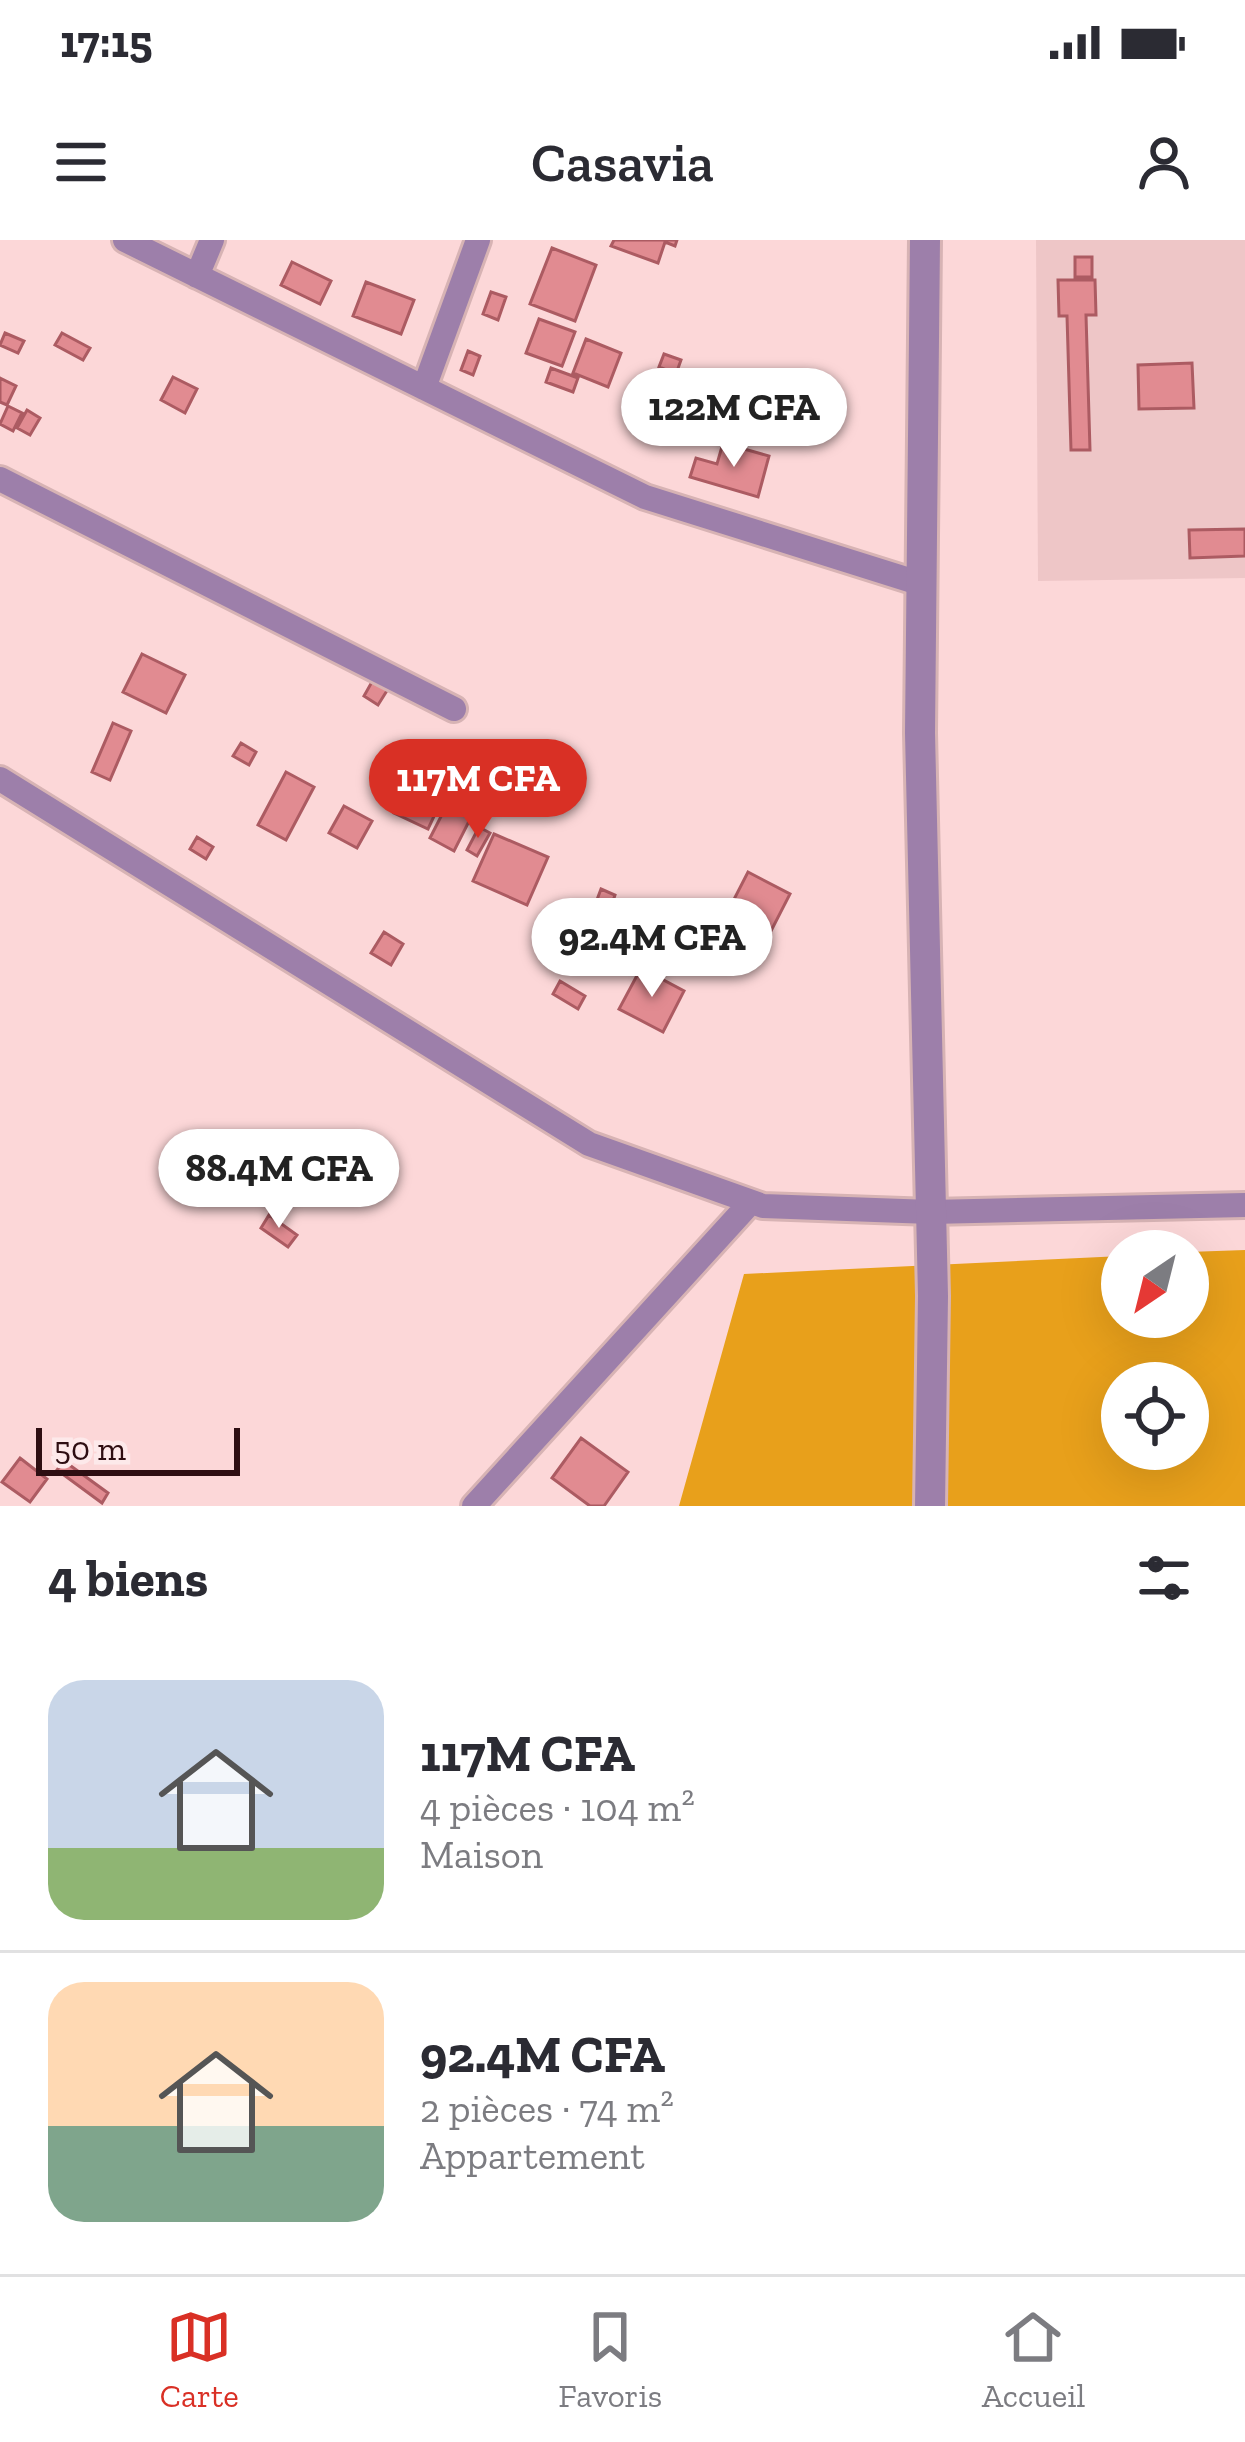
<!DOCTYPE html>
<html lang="fr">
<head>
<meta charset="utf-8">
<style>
  :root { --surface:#fff; --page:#f2f2f3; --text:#2b2b33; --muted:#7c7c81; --line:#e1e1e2; --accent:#d93025 }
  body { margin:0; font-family:"Zilla Slab",serif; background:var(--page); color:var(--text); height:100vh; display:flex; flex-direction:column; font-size:45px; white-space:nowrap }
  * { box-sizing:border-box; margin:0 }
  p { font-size:39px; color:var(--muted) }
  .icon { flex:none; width:66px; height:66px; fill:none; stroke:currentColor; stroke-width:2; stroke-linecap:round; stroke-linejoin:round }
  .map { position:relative; height:1266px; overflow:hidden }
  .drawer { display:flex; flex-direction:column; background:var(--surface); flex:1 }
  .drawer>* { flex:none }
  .needle { width:78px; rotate:215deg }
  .buttons { position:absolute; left:1101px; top:990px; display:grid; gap:24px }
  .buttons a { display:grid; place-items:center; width:108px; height:108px; border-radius:50%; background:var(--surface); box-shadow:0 12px 48px #0002; font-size:60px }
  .scale { position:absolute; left:36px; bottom:30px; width:204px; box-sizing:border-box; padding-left:12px; border:6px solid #2e0e12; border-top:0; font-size:33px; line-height:42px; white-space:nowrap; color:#2e0e12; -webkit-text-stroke:9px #fde9ea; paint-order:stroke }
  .price { position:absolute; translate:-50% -102px; padding:0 27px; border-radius:42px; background:#fff; color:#222; font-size:39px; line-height:78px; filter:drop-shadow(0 3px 6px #0008) }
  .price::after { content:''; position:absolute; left:50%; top:72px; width:36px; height:27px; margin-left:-18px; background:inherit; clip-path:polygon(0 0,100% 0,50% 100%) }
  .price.on { background:var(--accent); color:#fff }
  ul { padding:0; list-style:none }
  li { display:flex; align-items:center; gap:36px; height:300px; padding:0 48px }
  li+li { border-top:3px solid var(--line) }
  li span { display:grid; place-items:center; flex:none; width:336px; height:240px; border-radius:36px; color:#555 }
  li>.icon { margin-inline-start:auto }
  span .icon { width:144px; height:144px; fill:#fffc; stroke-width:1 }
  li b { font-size:51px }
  h2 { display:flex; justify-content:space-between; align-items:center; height:144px; padding:0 48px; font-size:51px }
  .status { display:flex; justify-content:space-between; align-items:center; height:84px; padding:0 60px; background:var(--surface); direction:ltr }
  .status svg { height:33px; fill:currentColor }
  header { display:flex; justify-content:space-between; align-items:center; height:156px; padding:0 48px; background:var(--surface); font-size:54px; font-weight:600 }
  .dock { display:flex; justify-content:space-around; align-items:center; height:168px; border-top:3px solid var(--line); background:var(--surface); font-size:33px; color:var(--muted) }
  .dock a { display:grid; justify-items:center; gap:6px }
  .dock .on { color:var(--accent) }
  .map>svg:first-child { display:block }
  .built { fill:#eec6c7 }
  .green { fill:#e8a01b; fill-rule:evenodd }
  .building { fill:#e18b91; stroke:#ac5b62; stroke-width:3 }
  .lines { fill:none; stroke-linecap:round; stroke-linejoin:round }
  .minor-casing { stroke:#d7b3b4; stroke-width:30 }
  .tertiary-casing { stroke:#d7b3b4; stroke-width:36 }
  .minor { stroke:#9d7faa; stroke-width:24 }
  .tertiary { stroke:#9d7faa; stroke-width:30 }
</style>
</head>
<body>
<div class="status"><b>17:15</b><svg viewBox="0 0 49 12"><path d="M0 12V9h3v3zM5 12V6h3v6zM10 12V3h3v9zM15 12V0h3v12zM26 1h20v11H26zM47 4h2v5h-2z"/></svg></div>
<header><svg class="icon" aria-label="menu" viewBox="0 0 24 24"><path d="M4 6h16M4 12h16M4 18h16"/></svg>Casavia<svg class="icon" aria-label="person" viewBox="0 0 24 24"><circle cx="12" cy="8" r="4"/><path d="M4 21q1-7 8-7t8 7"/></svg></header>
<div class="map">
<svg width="1245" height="1266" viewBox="0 0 1245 1266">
  <rect width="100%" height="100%" fill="#fcd7d8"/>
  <!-- built -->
  <path class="built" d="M1036,0H1245V338L1038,341Z"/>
  <!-- green -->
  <path class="green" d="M1245,1010V1266H679L744,1034L1122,1016V1077H1188V1012ZM1122,1143H1188V1209H1122Z"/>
  <!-- building -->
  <path class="building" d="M614,0H677L675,6L665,2L658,23L611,6Z
    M552,8L596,25L575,81L530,64Z
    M1075,17H1092V37H1075Z
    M292,22L331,41L320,64L281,45Z
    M1058,40H1095L1096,75H1086L1090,210H1071L1067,76H1059Z
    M366,42L414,60L401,94L353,76Z
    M491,52L506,57L498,80L483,74Z
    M539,79L575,92L562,126L526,113Z
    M5,93L24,101L18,113L0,105Z
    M62,93L90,108L83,120L55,105Z
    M586,99L621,113L608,147L573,133Z
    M468,111L480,116L473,135L461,130Z
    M664,114L681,120L676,134L659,127Z
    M1192,123L1194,168L1139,169L1138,125Z
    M551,128L578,138L573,152L546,142Z
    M173,137L197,149L185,173L161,160Z
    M0,138L16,146L7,165L0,162Z
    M8,166L22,173L13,191L0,184Z
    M27,170L40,178L30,195L17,188Z
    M723,203L769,216L758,257L690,237L696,218L717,224Z
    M1245,289V316L1190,318L1189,290Z
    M142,414L185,435L166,473L123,452Z
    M373,440L388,449L378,465L364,456Z
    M113,483L131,491L110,540L92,532Z
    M241,503L256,512L249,525L233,516Z
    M472,516L496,528L454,611L430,598Z
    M286,532L314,547L286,600L258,585Z
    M411,536L445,553L428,589L394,573Z
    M344,566L372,581L357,608L329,593Z
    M479,587L490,593L477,616L467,610Z
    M494,594L548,617L527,665L473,641Z
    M197,597L213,607L206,619L190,609Z
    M748,632L790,654L771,691L729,669Z
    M601,649L615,655L610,670L595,665Z
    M384,692L403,704L391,725L371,713Z
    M641,728L684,751L663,792L619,769Z
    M560,741L585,756L578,769L553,754Z
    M269,975L297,995L288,1007L261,988Z
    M581,1198L628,1232L604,1266H590L552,1238Z
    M20,1218L47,1239L30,1262L2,1242Z
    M64,1221L108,1253L102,1263L57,1230Z"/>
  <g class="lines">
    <defs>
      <path id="minor" d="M125,0L645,257L922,344
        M197,36L212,0
        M424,148L478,0
        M0,239L454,469
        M0,539L589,904L763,966L931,972L1245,965
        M474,1266L751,962"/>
      <path id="tertiary" d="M925,0L920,493L933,1056L930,1266"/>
    </defs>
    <!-- minor casing -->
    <use href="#minor" class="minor-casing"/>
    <!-- tertiary casing -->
    <use href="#tertiary" class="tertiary-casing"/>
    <!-- minor -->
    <use href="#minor" class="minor"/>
    <!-- tertiary -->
    <use href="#tertiary" class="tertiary"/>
  </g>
</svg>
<div class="buttons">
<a><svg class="needle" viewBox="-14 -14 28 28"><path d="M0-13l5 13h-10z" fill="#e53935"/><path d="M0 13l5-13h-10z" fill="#7c7c81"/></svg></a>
<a><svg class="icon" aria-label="locate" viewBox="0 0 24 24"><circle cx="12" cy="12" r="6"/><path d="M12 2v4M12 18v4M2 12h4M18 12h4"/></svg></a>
</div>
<div class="scale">50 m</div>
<b class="price" style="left:734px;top:230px">122M CFA</b>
<b class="price on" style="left:478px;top:601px">117M CFA</b>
<b class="price" style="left:652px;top:760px">92.4M CFA</b>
<b class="price" style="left:279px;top:991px">88.4M CFA</b>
</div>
<section class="drawer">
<h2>4 biens<svg class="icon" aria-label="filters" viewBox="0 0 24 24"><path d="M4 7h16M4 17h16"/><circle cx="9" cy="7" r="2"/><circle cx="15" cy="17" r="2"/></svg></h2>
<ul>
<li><span style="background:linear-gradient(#c9d6e8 70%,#8fb573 0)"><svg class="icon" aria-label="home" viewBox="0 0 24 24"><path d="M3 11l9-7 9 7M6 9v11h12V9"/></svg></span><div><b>117M CFA</b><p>4 pièces · 104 m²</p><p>Maison</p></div></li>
<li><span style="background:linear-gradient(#ffd9b3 60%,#7fa58c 0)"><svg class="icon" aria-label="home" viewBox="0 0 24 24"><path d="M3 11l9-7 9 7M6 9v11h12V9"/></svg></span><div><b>92.4M CFA</b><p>2 pièces · 74 m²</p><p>Appartement</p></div></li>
</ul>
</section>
<nav class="dock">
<a class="on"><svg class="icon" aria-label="map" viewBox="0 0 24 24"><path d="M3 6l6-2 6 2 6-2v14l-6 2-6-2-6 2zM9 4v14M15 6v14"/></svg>Carte</a>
<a><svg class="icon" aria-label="saved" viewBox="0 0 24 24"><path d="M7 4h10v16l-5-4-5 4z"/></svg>Favoris</a>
<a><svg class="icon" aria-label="home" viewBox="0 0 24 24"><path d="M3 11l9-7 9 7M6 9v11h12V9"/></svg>Accueil</a>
</nav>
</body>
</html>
